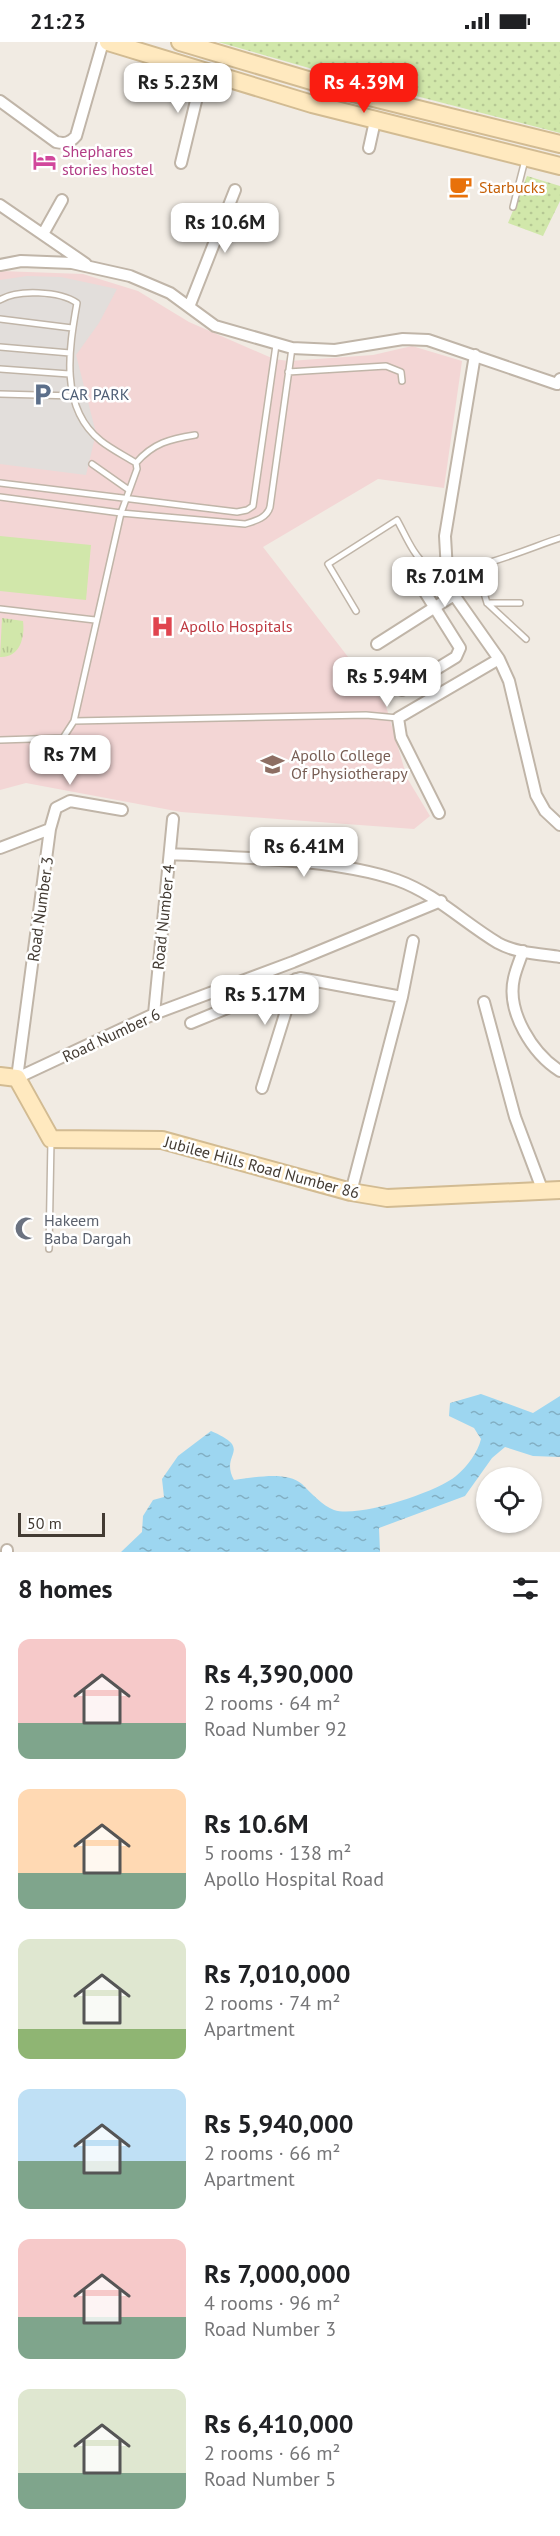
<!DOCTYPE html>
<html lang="en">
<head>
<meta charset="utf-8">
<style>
  :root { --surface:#fff; --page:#f6f6f6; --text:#202124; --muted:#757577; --accent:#fa1d11 }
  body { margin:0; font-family:"PT Sans",sans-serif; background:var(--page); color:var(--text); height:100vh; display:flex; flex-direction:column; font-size:22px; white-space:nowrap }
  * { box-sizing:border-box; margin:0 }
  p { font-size:20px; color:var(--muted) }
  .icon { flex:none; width:33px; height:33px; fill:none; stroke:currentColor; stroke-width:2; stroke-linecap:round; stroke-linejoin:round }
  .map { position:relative; height:1510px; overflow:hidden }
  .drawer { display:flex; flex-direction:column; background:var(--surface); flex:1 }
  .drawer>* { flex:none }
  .buttons { position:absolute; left:476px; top:1425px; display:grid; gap:12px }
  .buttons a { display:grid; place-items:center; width:66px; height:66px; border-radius:50%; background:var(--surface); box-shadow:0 2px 4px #0004; font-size:30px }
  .scale { position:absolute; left:18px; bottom:15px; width:87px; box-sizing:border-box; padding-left:6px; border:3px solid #433b33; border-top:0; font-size:16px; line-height:21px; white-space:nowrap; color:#433b33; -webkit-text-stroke:4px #fff; paint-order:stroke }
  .price { position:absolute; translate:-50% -51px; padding:0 14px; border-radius:12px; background:#fff; color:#222; font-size:20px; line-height:39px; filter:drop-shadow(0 2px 3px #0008) }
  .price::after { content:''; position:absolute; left:50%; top:36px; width:18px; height:14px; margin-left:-9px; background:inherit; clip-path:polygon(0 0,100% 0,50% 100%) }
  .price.selected { background:var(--accent); color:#fff }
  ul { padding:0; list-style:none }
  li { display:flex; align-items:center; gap:18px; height:150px; padding:0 18px }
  li span { display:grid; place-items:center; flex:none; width:168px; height:120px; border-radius:12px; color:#555 }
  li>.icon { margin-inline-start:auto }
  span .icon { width:72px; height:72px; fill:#fffc; stroke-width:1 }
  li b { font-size:26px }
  h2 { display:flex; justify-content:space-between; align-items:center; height:72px; padding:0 18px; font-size:26px }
  .status { display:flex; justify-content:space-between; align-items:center; height:42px; padding:0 30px; background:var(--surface); direction:ltr }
  .status svg { height:16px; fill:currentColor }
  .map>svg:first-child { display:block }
  .medical { fill:#f3d6d5 }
  .grass { fill:url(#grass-tufts) }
  .park { fill:url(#park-dots) }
  .pitch { fill:#d1e7aa }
  .parking { fill:#e2dedb }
  .water { fill:url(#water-ripples) }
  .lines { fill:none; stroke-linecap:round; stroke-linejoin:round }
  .lane-casing { stroke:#c0b5a8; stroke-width:8 }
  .street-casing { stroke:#c0b5a8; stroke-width:14 }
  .secondary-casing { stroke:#d2bb92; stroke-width:20 }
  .lane { stroke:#fff; stroke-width:5 }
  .street { stroke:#fff; stroke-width:10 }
  .secondary { stroke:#ffe9bf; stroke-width:16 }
  .labels { text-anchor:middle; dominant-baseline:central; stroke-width:5; stroke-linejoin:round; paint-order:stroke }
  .hotel-label { font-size:16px; fill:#b23c85; stroke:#fff; text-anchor:start }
  .food-label { font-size:16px; fill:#c56008; stroke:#fff; text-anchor:start }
  .service-label { font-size:16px; fill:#4e5e75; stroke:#fff; text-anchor:start }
  .health-label { font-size:16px; fill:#be3a42; stroke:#fff; text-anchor:start }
  .education-label { font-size:16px; fill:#785e54; stroke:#fff; text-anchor:start }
  .street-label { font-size:16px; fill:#433b33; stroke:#fff }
  .worship-label { font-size:16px; fill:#5b616d; stroke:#fff; text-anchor:start }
</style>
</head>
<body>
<div class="status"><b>21:23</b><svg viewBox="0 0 49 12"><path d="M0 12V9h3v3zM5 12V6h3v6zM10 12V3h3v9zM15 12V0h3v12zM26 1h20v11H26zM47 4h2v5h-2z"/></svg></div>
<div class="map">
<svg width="560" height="1510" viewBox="0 0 560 1510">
  <defs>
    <pattern id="grass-tufts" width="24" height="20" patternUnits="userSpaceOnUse" patternTransform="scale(1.5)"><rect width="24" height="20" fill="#d1e7aa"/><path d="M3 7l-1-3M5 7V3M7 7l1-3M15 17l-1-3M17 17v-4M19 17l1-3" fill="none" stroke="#b5c793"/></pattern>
    <pattern id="park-dots" width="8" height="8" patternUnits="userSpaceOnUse" patternTransform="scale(1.5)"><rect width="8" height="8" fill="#d1e7aa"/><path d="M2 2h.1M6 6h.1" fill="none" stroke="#b5c793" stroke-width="1.8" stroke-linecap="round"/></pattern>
    <pattern id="water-ripples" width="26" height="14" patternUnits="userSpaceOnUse" patternTransform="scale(1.5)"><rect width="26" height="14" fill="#9dd6f0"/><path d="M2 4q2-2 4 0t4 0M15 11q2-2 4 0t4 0" fill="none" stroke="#82afc3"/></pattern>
  </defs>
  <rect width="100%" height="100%" fill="#f1ebe3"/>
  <!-- medical -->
  <path class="medical" d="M0,229L83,232L138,249L189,280L274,317L289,319L373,313L412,304L462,319L444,446L378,437L263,505L386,664L407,736L430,774L414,787L181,770L26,741L0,748Z"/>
  <!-- grass -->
  <path class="grass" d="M2,576L23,579C25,595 20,616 0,615Z"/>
  <!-- park -->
  <path class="park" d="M218,0H560V91L323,30Z
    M527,134L560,144V159L543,194L508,181Z"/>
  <!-- pitch -->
  <path class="pitch" d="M0,494L91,503L86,558L0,549Z"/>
  <!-- parking -->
  <path class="parking" d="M27,234L61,235L117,247L99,281L76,313L96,391L86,433L0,422V238Z"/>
  <!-- water -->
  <path class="water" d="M481,1352L533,1371L560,1354V1415L533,1414L505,1405L492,1416L465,1454L379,1486L380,1510H121L142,1490L143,1474L153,1458L164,1455L162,1437L178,1414L211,1389C255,1408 219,1411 234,1438C253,1436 286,1428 302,1442C310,1450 323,1464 334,1468C359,1476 437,1450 456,1434C467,1425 478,1410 481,1397L474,1386L449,1374L450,1361Z"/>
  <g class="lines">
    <defs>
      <path id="lane" d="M513,165L525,118
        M0,258C17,247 60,249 77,261C69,306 59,366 101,399C111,407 125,414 136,421L137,427L121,471L74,679L63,696L0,698
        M0,277L72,286
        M0,305L70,311
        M0,327L69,332
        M288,330L386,324L401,330L402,339
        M0,352L75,354
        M136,421C153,401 170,397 195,393
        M92,422L129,448
        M0,441L237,470L247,468L253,464L276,303
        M0,455L121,471L245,482C255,479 267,476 270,465L292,306
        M476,524L487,561L526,597
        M487,561H520
        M0,567L95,578
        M356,569L328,522L397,478C406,494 413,513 427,524C450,542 533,504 560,496
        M74,679L366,673L398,676
        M49,1207L51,1098"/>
      <path id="street" d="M0,59L56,100C65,102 70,101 76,94L103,0
        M369,106L375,79
        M181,121L203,30
        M0,163L86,222
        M43,192L62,158
        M0,223L21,219L72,221L130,234L170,251L215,284L292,306L335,308L403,297L428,298L557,342L560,337
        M189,265L235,148
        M475,313L445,494L447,529L454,553L499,617L509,639L536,753L545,769L560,783
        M377,602L454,553
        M402,648L456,615L460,606L423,547
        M439,771L401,695L398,676L499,617
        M0,806L50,787
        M170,812C238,816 333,816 397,838C436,852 463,880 498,901C516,911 540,912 560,915
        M523,909C520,918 516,927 514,936C506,970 533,1012 560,1029
        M402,955L413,899
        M484,960L515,1075L542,1147
        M154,972L173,777
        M191,981L300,936L402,955L351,1150
        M17,1036L154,972L293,920L441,859
        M17,1036L50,787L56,766L70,759L122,768
        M262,1046L296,937
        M7,1510V1508"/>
      <path id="secondary" d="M108,0L312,62L560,124
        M180,0L345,49L560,102
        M0,1034L17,1036L51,1097L162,1098L351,1150L387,1156L560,1148"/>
    </defs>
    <!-- lane casing -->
    <use href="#lane" class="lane-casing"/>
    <!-- street casing -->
    <use href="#street" class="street-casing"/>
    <!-- secondary casing -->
    <use href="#secondary" class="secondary-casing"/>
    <!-- lane -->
    <use href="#lane" class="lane"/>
    <!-- street -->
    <use href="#street" class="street"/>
    <!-- secondary -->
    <use href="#secondary" class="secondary"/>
  </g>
  <!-- icons -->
  <defs>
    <symbol id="hotel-bare" viewBox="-9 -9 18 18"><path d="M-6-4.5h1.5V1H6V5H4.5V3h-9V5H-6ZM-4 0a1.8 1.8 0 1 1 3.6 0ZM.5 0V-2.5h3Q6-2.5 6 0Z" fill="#d1479c" stroke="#fff" stroke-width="2.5" paint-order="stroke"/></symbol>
    <symbol id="cafe-bare" viewBox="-9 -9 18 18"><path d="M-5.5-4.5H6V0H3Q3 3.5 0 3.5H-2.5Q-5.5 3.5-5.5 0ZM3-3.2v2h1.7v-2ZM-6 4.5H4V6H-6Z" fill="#e8710a" stroke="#fff" stroke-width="2.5" paint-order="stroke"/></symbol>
    <symbol id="parking-bare" viewBox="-9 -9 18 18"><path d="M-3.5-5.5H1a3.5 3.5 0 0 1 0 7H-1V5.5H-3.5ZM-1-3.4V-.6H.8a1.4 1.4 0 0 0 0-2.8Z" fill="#5c6f8a" stroke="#fff" stroke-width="2.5" paint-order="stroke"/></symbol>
    <symbol id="hospital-bare" viewBox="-9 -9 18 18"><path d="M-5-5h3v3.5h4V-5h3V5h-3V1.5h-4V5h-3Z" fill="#e0444e" stroke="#fff" stroke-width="2.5" paint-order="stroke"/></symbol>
    <symbol id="university-bare" viewBox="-9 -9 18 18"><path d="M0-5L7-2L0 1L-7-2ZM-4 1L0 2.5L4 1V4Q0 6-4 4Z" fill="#8d6e63" stroke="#fff" stroke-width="2.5" paint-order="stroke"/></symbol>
    <symbol id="mosque-bare" viewBox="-9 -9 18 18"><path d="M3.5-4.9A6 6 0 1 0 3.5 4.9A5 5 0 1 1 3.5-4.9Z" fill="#6b7280" stroke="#fff" stroke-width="2.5" paint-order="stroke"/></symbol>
  </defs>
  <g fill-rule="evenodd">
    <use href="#hotel-bare" x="28" y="102" width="33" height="33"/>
    <use href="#cafe-bare" x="444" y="128" width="33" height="33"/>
    <use href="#parking-bare" x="26" y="336" width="33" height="33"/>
    <use href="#hospital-bare" x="146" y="568" width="33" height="33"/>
    <use href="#university-bare" x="256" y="706" width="33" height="33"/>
    <use href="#mosque-bare" x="10" y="1170" width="33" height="33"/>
  </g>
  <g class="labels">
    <!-- hotel labels -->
    <g class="hotel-label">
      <text x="62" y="109">Shephares<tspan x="62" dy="18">stories hostel</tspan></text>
    </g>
    <!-- food labels -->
    <g class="food-label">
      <text x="479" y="145">Starbucks</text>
    </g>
    <!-- service labels -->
    <g class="service-label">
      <text x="61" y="352">CAR PARK</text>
    </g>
    <!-- health labels -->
    <g class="health-label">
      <text x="180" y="584">Apollo Hospitals</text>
    </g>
    <!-- education labels -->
    <g class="education-label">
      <text x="291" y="713">Apollo College<tspan x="291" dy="18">Of Physiotherapy</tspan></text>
    </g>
    <!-- street labels -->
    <g class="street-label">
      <text transform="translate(40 867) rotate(-82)">Road Number 3</text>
      <text transform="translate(163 875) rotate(-84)">Road Number 4</text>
      <text transform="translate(111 993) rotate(-25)">Road Number 6</text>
      <text transform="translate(262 1125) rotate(15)">Jubilee Hills Road Number 86</text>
    </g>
    <!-- worship labels -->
    <g class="worship-label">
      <text x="44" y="1178">Hakeem<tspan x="44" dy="18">Baba Dargah</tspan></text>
    </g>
  </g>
</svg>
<div class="buttons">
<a><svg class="icon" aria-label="locate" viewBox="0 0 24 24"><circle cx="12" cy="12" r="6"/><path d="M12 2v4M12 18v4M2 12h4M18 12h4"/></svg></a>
</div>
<div class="scale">50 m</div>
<b class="price" style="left:178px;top:72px">Rs 5.23M</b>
<b class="price selected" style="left:364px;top:72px">Rs 4.39M</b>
<b class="price" style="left:225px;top:212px">Rs 10.6M</b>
<b class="price" style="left:445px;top:566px">Rs 7.01M</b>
<b class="price" style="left:387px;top:666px">Rs 5.94M</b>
<b class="price" style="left:70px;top:744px">Rs 7M</b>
<b class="price" style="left:304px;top:836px">Rs 6.41M</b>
<b class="price" style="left:265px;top:984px">Rs 5.17M</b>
</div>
<section class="drawer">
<h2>8 homes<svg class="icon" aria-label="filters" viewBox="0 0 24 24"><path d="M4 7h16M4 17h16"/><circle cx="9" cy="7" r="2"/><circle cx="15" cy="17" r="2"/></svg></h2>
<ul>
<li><span style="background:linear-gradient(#f6c9c9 70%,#7fa58c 0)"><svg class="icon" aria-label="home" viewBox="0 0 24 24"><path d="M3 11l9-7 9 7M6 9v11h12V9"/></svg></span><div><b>Rs 4,390,000</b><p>2 rooms · 64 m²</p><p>Road Number 92</p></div></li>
<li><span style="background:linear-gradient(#ffd9b3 70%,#7fa58c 0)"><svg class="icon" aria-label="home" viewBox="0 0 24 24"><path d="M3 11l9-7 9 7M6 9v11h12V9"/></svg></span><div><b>Rs 10.6M</b><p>5 rooms · 138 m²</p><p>Apollo Hospital Road</p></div></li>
<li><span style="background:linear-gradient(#dfe7d0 75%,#8fb573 0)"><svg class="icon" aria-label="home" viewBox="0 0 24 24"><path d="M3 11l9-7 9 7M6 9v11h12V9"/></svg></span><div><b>Rs 7,010,000</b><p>2 rooms · 74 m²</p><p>Apartment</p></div></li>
<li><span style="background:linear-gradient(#bfe0f5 60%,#7fa58c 0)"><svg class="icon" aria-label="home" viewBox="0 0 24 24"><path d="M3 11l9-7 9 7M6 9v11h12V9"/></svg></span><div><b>Rs 5,940,000</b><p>2 rooms · 66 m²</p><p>Apartment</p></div></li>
<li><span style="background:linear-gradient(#f6c9c9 65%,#7fa58c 0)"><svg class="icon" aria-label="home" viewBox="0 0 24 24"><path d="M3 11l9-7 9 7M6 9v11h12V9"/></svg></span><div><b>Rs 7,000,000</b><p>4 rooms · 96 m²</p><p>Road Number 3</p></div></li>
<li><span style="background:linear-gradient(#dfe7d0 70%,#7fa58c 0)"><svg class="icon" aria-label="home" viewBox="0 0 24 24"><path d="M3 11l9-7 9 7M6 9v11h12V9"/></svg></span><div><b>Rs 6,410,000</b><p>2 rooms · 66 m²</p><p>Road Number 5</p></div></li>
</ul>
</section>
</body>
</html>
